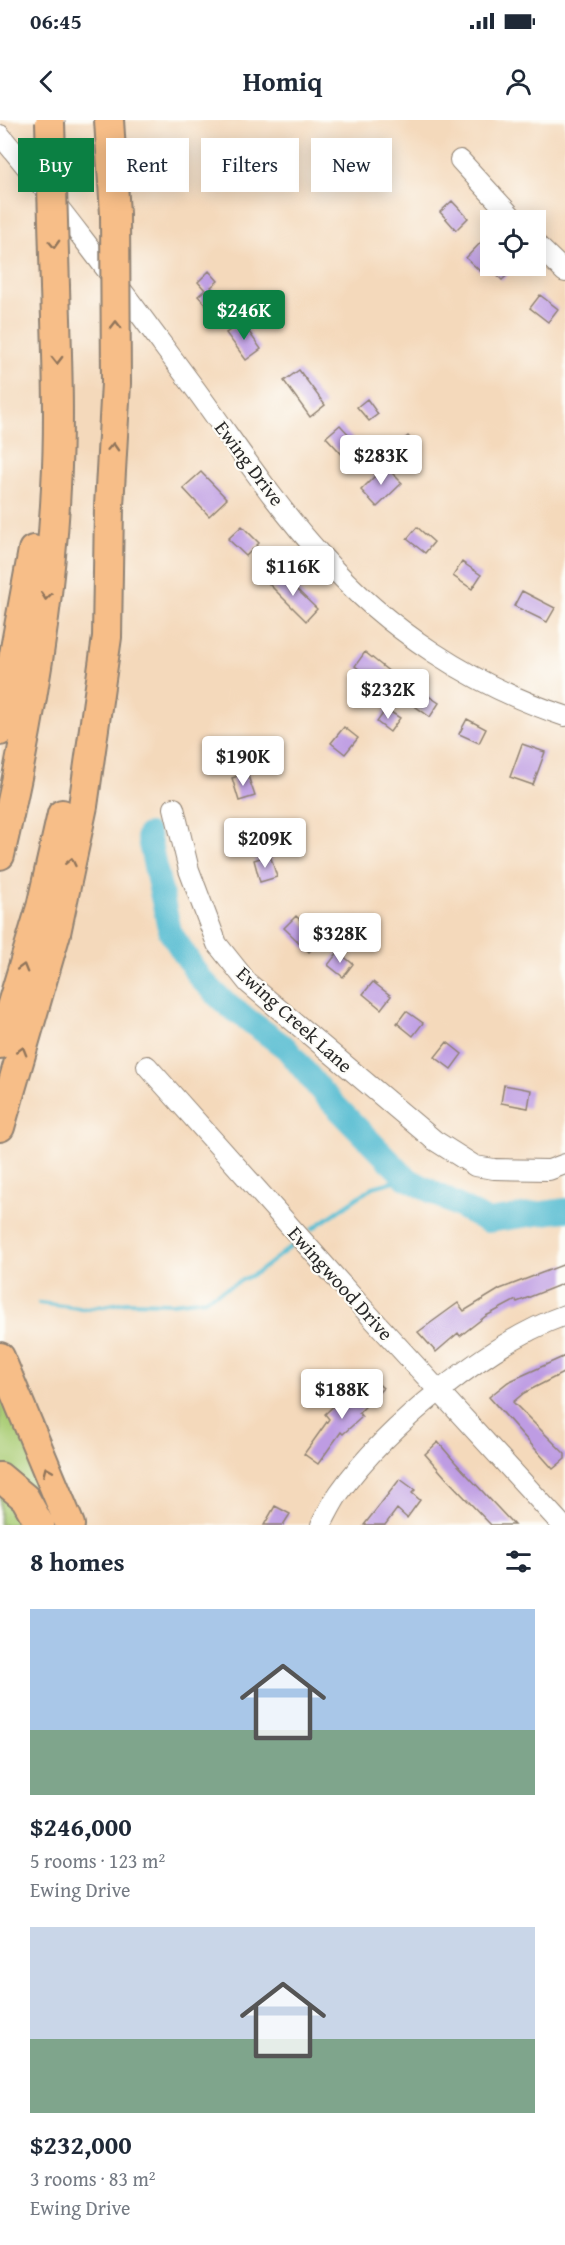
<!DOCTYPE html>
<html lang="en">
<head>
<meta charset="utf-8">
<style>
  :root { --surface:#fff; --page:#f6f6f7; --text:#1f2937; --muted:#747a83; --accent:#0b8043 }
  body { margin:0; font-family:"Gentium Book Plus",serif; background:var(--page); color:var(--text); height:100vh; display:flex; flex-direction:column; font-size:22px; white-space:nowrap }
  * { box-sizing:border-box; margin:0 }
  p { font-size:20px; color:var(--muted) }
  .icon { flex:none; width:33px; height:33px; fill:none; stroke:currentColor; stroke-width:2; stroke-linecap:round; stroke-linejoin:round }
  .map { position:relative; height:1405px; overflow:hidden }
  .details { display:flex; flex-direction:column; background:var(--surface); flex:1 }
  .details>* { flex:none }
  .hud { position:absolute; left:18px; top:18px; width:530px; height:54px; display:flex; gap:12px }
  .buttons { position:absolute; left:480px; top:90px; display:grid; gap:12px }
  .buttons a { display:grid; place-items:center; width:66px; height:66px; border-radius:0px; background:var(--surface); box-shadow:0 3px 15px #0003; font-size:30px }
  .price { position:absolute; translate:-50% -51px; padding:0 14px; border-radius:6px; background:#fff; color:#222; font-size:20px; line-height:39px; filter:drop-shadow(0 2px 3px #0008) }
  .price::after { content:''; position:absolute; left:50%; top:36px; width:18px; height:14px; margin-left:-9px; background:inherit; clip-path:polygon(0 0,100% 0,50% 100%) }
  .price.current { background:var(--accent); color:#fff }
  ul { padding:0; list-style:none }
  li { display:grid; align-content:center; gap:12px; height:318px; padding:0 30px }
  li span { display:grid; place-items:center; height:186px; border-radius:0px; color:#555 }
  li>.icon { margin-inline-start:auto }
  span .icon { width:108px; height:108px; fill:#fffc; stroke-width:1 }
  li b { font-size:26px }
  h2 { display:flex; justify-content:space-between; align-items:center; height:72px; padding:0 30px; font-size:26px }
  .chip { padding:0 21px; border-radius:0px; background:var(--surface); box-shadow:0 3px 15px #0003; font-size:21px; line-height:54px }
  .chip.current { background:var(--accent); color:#fff }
  .status { display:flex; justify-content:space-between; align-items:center; height:42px; padding:0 30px; background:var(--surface); direction:ltr }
  .status svg { height:16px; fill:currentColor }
  header { display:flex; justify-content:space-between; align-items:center; height:78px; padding:0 30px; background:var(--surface); font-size:27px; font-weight:700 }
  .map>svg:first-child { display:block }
  .green { fill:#aacd76; stroke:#6a7c50; stroke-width:1.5 }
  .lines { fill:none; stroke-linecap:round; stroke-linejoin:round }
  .stream { stroke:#54bcd1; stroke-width:4 }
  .river { stroke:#54bcd1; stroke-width:24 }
  .building { fill:#be9ce3 }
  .minor-casing { stroke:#908273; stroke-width:22 }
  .highway-casing { stroke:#908273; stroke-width:32 }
  .minor { stroke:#fff; stroke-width:20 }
  .highway { stroke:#f7be88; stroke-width:28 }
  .highway-bridge-casing { stroke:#908273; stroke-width:32; stroke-linecap:butt }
  .highway-bridge { stroke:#f7be88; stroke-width:28 }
  .oneway { stroke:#91745a }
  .labels { text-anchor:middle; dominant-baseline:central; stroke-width:4.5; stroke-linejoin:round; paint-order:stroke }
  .street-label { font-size:20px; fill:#2b2b2b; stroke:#fdfcf7 }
</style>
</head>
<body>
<div class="status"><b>06:45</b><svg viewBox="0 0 49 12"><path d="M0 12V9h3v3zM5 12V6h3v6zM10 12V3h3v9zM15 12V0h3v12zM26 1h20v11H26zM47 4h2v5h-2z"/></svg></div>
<header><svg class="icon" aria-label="back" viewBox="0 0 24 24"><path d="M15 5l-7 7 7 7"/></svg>Homiq<svg class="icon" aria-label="person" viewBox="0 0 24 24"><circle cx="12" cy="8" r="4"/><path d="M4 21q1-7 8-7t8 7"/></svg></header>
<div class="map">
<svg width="565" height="1405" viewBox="0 0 565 1405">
  <rect width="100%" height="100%" fill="#fdfcf7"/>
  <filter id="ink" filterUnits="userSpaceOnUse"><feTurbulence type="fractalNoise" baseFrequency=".0167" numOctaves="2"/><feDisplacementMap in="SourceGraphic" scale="12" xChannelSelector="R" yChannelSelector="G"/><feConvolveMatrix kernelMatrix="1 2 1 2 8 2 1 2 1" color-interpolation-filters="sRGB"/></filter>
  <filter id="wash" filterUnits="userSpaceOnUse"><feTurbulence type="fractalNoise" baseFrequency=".008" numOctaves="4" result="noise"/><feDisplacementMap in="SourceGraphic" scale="24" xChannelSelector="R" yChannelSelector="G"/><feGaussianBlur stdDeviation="1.35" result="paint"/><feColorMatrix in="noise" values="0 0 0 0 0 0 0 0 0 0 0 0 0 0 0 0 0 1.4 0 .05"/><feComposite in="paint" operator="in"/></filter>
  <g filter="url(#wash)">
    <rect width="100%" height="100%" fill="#f4d9bb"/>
    <!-- green -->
    <path class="green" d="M0,1258L62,1405H47L0,1350Z
      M0,1373L19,1391L26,1405H0Z"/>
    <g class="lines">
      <!-- stream -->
      <path class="stream" d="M312,1109L373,1067L406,1058
        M39,1183L87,1189L126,1182L172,1183L205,1179L258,1152L292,1126"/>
      <!-- river -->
      <path class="river" d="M148,715L170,812L200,858L225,883L286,928L322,972L406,1058L487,1101L565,1090"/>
    </g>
    <g id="blocks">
      <!-- building -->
      <path class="building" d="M452,81L468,98L456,110L440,92Z
        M484,119L490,126V141L480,151L466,138Z
        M487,146H517L502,160Z
        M209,151L218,161L211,167L228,185L217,196L198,176L205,170L198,162Z
        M540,175L558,189L548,202L530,188Z
        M242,202L261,229L246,240L226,213Z
        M299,250L325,285L310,297L284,261Z
        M367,279L378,294L369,301L357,287Z
        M340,305L364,331L350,343L326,317Z
        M408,316L418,328L397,344L388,332Z
        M385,346L402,363L377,387L361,370Z
        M201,352L227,379L209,396L183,368Z
        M242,406L259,423L246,436L228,419Z
        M417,407L434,422L425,433L407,419Z
        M462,442L481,455L472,469L453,456Z
        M280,453L317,489L306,501L269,464Z
        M522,471L555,488L547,502L514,486Z
        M365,532L396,557L386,570L355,546Z
        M421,571L439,583L430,597L412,584Z
        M386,589L400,598L390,612L377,602Z
        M467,599L486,609L479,623L459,614Z
        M344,607L358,618L345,634L331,623Z
        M522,624L545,632L533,665L510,657Z
        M247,653L255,676L239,681L232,658Z
        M270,735L277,757L260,762L254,740Z
        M296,796L321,820L309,832L284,808Z
        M338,832L353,844L343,857L328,845Z
        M373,862L391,876L381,889L363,874Z
        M406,891L423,903L413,916L397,903Z
        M447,922L462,934L451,949L435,937Z
        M504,965L531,970L528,988L501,983Z
        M565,1144V1163L517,1182L516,1180L486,1196L460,1216L458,1213L436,1232L418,1212L458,1183L464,1191L500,1169Z
        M565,1236V1252L524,1273L513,1282L565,1334V1339L553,1349L489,1277L508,1262Z
        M371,1257L383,1268L359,1293L362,1297L343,1314L341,1312L318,1344L304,1334L329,1299L325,1294L337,1283L342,1288Z
        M438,1322L455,1342L514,1405H491L446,1358L425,1334Z
        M400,1359L415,1370L412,1373L420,1380L407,1398L397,1389L385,1405H364Z
        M275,1386L290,1394L283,1405H264Z"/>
    </g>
  </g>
  <g filter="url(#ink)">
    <use href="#blocks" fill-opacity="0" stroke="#908273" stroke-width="1.5"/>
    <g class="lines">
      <defs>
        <path id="minor" d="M0,15C69,97 132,184 196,270C237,326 275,385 322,436C386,509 473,566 565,596
          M460,40L515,100
          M536,124L565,152
          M174,688L189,750L217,824L248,863L434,1020L475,1046L494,1049L549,1050L565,1044
          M147,946L361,1186L562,1405
          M321,1405C327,1394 332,1383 339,1373C386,1307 489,1222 565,1195"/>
        <path id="highway" d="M109,0L115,94
          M0,611L33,430
          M0,735C28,615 50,491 56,367C60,301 57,234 55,167
          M0,924L41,787L62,694
          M0,1007L56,813L83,686L107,517L109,386L116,263
          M0,1237L70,1405
          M0,1357L25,1378L40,1405"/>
      </defs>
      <!-- minor casing -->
      <use href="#minor" class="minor-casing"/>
      <!-- highway casing -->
      <use href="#highway" class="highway-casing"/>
      <!-- minor -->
      <use href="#minor" class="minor"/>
      <!-- highway -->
      <use href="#highway" class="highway"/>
      <defs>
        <path id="highway-bridge" d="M50,2L55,167
          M115,94L116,263"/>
      </defs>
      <!-- highway-bridge casing -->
      <use href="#highway-bridge" class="highway-bridge-casing"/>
      <!-- highway-bridge -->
      <use href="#highway-bridge" class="highway-bridge"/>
    </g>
    <!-- one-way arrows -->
    <defs><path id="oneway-chevron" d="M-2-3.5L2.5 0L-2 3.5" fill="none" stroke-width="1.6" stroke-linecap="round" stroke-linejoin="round" transform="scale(1.5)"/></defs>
    <g class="oneway">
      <use href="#oneway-chevron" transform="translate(54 124) rotate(88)"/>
      <use href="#oneway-chevron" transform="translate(116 205) rotate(-90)"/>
      <use href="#oneway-chevron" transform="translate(57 240) rotate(89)"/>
      <use href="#oneway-chevron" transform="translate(113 327) rotate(-87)"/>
      <use href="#oneway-chevron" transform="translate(46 476) rotate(96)"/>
      <use href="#oneway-chevron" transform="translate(71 742) rotate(-78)"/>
      <use href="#oneway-chevron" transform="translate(23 848) rotate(-74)"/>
      <use href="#oneway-chevron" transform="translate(22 931) rotate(-74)"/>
      <use href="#oneway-chevron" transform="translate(47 1351) rotate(-113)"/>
    </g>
  </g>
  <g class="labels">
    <!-- street labels -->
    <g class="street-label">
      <text transform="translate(250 343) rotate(53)">Ewing Drive</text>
      <text transform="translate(295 899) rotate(42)">Ewing Creek Lane</text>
      <text transform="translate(341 1163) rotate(48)">Ewingwood Drive</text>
    </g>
  </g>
</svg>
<div class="buttons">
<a><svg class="icon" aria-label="locate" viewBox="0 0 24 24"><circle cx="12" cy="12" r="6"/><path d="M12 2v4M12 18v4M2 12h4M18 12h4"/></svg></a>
</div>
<b class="price current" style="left:244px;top:221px">$246K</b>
<b class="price" style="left:381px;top:366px">$283K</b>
<b class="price" style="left:293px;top:477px">$116K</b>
<b class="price" style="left:388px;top:600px">$232K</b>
<b class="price" style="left:243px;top:667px">$190K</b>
<b class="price" style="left:265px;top:749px">$209K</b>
<b class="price" style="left:340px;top:844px">$328K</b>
<b class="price" style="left:342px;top:1300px">$188K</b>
<div class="hud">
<a class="chip current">Buy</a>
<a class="chip">Rent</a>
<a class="chip">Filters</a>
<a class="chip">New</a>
</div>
</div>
<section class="details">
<h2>8 homes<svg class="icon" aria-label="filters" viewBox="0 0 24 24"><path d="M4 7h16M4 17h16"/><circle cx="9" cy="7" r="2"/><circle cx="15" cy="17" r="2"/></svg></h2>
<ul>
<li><span style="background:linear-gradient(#a9c7e8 65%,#7fa58c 0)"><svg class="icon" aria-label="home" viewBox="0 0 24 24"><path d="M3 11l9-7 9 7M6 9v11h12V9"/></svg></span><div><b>$246,000</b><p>5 rooms · 123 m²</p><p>Ewing Drive</p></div></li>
<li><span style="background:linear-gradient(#c9d6e8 60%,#7fa58c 0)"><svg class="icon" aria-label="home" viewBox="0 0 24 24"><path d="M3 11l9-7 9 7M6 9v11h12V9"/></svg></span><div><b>$232,000</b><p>3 rooms · 83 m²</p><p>Ewing Drive</p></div></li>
</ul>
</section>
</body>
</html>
